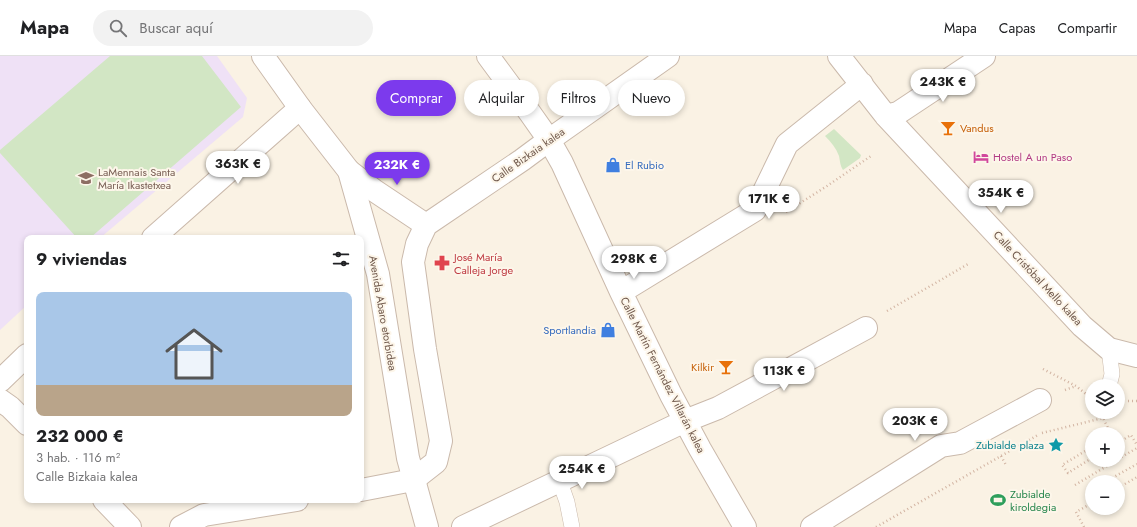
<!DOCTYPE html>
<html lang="es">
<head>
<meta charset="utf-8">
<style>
  :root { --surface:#fff; --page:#f2f2f2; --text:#202124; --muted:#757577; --line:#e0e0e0; --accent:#7c3aed }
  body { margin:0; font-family:Jost,sans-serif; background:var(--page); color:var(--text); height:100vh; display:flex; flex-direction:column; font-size:15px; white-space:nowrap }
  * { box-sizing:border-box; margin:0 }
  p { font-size:13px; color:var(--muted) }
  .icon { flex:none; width:22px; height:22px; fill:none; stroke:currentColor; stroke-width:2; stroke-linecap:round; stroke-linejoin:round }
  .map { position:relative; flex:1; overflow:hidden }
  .details { position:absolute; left:24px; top:179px; width:340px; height:268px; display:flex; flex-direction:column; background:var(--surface); border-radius:8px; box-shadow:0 2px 6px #0003 }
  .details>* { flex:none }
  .banner { position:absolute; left:376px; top:24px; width:380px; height:36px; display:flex; gap:8px }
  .fabs { position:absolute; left:1085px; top:323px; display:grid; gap:8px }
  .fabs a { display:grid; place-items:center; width:40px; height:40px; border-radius:50%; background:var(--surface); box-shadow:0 2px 6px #0003; font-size:20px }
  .price { position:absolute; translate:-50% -34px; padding:0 9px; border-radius:14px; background:#fff; color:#222; font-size:13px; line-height:26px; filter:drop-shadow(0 1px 2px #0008) }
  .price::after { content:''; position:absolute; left:50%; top:24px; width:12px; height:9px; margin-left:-6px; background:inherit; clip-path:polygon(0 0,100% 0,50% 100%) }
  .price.on { background:var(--accent); color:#fff }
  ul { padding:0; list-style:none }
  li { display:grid; align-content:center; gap:8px; height:212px; padding:0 12px }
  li+li { border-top:1px solid var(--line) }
  li span { display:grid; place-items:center; height:124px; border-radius:8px; color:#555 }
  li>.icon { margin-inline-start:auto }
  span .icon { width:72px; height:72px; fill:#fffc; stroke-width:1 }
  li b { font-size:17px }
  h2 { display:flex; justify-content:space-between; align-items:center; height:48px; padding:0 12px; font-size:17px }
  .pill { padding:0 14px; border-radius:18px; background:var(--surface); box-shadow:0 2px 6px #0003; font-size:14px; line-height:36px }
  .pill.on { background:var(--accent); color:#fff }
  header { display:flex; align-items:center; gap:24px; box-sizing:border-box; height:56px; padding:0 20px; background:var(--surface); border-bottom:1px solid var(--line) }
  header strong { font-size:19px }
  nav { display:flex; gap:22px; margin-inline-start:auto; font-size:14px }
  .search { width:280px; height:36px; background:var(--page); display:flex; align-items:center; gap:10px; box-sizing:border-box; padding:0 14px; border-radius:22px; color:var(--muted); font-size:15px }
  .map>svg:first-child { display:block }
  .education { fill:#efe1f6 }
  .garden { fill:#d2e6c4 }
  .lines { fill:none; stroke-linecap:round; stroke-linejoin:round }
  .service-casing { stroke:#cab9ab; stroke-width:16 }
  .minor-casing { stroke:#cab9ab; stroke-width:24 }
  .tertiary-casing { stroke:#cab9ab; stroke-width:24 }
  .path { stroke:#d2b4a2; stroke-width:2.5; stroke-dasharray:1 3; stroke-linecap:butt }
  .service { stroke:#fff; stroke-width:15 }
  .minor { stroke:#fff; stroke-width:22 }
  .tertiary { stroke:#fff; stroke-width:22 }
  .labels { text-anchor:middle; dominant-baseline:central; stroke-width:4; stroke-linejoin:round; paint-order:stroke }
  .food-label { font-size:11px; fill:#c56008; stroke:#fdf6ea; text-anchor:start }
  .street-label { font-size:11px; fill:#70594c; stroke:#fdf6ea }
  .hotel-label { font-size:11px; fill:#b23c85; stroke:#fdf6ea; text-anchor:start }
  .shop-label { font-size:11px; fill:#366cbe; stroke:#fdf6ea; text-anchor:start }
  .education-label { font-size:11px; fill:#785e54; stroke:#fdf6ea; text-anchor:start }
  .health-label { font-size:11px; fill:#be3a42; stroke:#fdf6ea; text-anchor:start }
  .culture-label { font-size:11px; fill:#0d838f; stroke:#fdf6ea; text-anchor:end }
  .leisure-label { font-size:11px; fill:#27864d; stroke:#fdf6ea; text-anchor:start }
</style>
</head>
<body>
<header>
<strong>Mapa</strong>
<div class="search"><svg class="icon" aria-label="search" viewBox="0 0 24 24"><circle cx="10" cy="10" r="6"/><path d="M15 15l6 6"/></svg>Buscar aquí</div>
<nav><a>Mapa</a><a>Capas</a><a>Compartir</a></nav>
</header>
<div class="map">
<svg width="1137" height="471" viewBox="0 0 1137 471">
  <rect width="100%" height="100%" fill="#faf2e4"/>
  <!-- education -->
  <path class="education" d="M0,0H217L247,42L243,61L100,182H27V249L0,274Z"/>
  <!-- garden -->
  <path class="garden" d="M110,0H202L241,51L90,182H77L0,97V94Z
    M834,73L861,99L860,102L843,114C840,109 840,105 839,100C836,92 831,86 825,80Z"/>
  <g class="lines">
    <defs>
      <path id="service" d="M1109,293L1112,318L1109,330
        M560,426L567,446L572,471"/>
      <path id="minor" d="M488,0L530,57L549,84L562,107L621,236L671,339L700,393L745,471
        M839,0L886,60L1082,270L1109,293L1137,300
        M886,60L898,57L984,0
        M349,115L375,135L426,169
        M153,182L300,52
        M621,236L755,154L787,88L862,28
        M0,325L27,299
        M0,344L10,351L27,368
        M361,434L413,424L436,406L441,385L425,293L413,206L417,188L426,169L522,104L549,84L668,0
        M104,444L130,471
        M181,471L204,459L297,444
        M463,471L685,365L718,352L866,272
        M812,471L941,390L960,387L1040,344"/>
      <path id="tertiary" d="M263,0L300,52L349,115L378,218L408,402L427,471"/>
    </defs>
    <!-- service casing -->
    <use href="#service" class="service-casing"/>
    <!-- minor casing -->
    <use href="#minor" class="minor-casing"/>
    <!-- tertiary casing -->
    <use href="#tertiary" class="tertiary-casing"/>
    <!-- path -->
    <path class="path" d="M786,156L827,130L871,100
      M887,255L970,207
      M1043,313L1076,330L1086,338
      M1065,334L1076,330
      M1128,345H1137
      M1100,356L1111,378
      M1042,377L1103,362
      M1118,387L1131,379L1137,389
      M1092,391L1062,409L1068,417L1092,402
      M1001,400L1006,409
      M1118,403L1137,392
      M1105,426L1137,408
      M1075,429L1117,404
      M1118,432L1137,421
      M876,471L1038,379
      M1084,471L1076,456L1092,447"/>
    <!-- service -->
    <use href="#service" class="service"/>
    <!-- minor -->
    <use href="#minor" class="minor"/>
    <!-- tertiary -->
    <use href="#tertiary" class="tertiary"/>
  </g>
  <!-- icons -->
  <defs>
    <symbol id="bar-bare" viewBox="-9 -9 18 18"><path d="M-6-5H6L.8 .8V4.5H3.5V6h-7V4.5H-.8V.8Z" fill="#e8710a" stroke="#fdf6ea" stroke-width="2.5" paint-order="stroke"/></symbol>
    <symbol id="hotel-bare" viewBox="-9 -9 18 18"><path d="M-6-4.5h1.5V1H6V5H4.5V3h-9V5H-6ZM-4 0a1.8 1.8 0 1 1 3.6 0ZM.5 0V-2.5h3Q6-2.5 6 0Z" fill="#d1479c" stroke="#fdf6ea" stroke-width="2.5" paint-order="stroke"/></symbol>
    <symbol id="shop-bare" viewBox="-9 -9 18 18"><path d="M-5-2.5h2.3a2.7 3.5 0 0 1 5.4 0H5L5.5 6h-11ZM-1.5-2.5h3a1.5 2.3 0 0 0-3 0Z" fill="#3f7fe0" stroke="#fdf6ea" stroke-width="2.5" paint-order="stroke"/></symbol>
    <symbol id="school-bare" viewBox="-9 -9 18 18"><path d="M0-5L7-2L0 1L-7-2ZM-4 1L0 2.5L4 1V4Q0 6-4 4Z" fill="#8d6e63" stroke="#fdf6ea" stroke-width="2.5" paint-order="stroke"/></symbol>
    <symbol id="pharmacy-bare" viewBox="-9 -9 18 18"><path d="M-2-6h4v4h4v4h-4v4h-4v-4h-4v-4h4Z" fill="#e0444e" stroke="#fdf6ea" stroke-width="2.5" paint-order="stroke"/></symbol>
    <symbol id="sight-bare" viewBox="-9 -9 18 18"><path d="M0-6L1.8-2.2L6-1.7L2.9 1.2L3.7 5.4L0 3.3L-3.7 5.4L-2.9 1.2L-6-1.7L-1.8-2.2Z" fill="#0f9aa8" stroke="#fdf6ea" stroke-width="2.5" paint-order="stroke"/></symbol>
    <symbol id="stadium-bare" viewBox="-9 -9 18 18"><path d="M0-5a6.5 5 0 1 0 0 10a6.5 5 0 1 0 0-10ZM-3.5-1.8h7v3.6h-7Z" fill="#2e9e5b" stroke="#fdf6ea" stroke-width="2.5" paint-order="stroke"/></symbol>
  </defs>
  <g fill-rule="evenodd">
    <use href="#bar-bare" x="937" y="61" width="22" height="22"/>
    <use href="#hotel-bare" x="970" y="90" width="22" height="22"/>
    <use href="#shop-bare" x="602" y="98" width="22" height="22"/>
    <use href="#school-bare" x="75" y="111" width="22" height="22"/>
    <use href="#pharmacy-bare" x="431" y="196" width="22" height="22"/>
    <use href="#shop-bare" x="597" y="263" width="22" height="22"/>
    <use href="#bar-bare" x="715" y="300" width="22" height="22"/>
    <use href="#sight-bare" x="1045" y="378" width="22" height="22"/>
    <use href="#stadium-bare" x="987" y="433" width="22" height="22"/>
  </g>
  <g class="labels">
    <!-- food labels -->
    <g class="food-label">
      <text x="960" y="72">Vandus</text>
      <text x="714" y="311" text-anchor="end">Kilkir</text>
    </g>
    <!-- street labels -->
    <g class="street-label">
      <text transform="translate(528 99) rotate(-35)">Calle Bizkaia kalea</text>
      <text transform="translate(1038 222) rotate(47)">Calle Cristóbal Mello kalea</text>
      <text transform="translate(383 257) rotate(80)">Avenida Abaro etorbidea</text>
      <text transform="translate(663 319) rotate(63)">Calle Martín Fernández Villarán kalea</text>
    </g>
    <!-- hotel labels -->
    <g class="hotel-label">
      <text x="993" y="101">Hostel A un Paso</text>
    </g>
    <!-- shop labels -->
    <g class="shop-label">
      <text x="625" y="109">El Rubio</text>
      <text x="596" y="274" text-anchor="end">Sportlandia</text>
    </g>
    <!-- education labels -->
    <g class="education-label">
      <text x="98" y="116">LaMennais Santa<tspan x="98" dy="13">María Ikastetxea</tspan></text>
    </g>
    <!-- health labels -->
    <g class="health-label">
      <text x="454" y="201">José María<tspan x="454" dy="13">Calleja Jorge</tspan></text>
    </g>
    <!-- culture labels -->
    <g class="culture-label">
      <text x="1044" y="389">Zubialde plaza</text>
    </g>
    <!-- leisure labels -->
    <g class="leisure-label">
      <text x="1010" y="438">Zubialde<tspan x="1010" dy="13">kiroldegia</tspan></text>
    </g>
  </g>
</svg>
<div class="fabs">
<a><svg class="icon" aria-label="layers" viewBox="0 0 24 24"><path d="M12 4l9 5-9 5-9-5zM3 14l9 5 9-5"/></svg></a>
<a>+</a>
<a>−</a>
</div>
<b class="price" style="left:943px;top:47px">243K €</b>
<b class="price" style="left:238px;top:129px">363K €</b>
<b class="price on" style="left:397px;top:130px">232K €</b>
<b class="price" style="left:1001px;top:158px">354K €</b>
<b class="price" style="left:769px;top:164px">171K €</b>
<b class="price" style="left:634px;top:224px">298K €</b>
<b class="price" style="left:784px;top:336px">113K €</b>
<b class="price" style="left:915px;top:386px">203K €</b>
<b class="price" style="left:582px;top:434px">254K €</b>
<div class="banner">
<a class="pill on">Comprar</a>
<a class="pill">Alquilar</a>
<a class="pill">Filtros</a>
<a class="pill">Nuevo</a>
</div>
<section class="details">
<h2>9 viviendas<svg class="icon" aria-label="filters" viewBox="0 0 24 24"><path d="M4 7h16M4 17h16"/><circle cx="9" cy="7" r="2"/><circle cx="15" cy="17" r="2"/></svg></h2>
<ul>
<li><span style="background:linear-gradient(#a9c7e8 75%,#b9a48a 0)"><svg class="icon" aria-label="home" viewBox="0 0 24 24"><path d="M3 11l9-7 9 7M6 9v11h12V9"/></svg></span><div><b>232 000 €</b><p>3 hab. · 116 m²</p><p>Calle Bizkaia kalea</p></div></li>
</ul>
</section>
</div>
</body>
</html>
